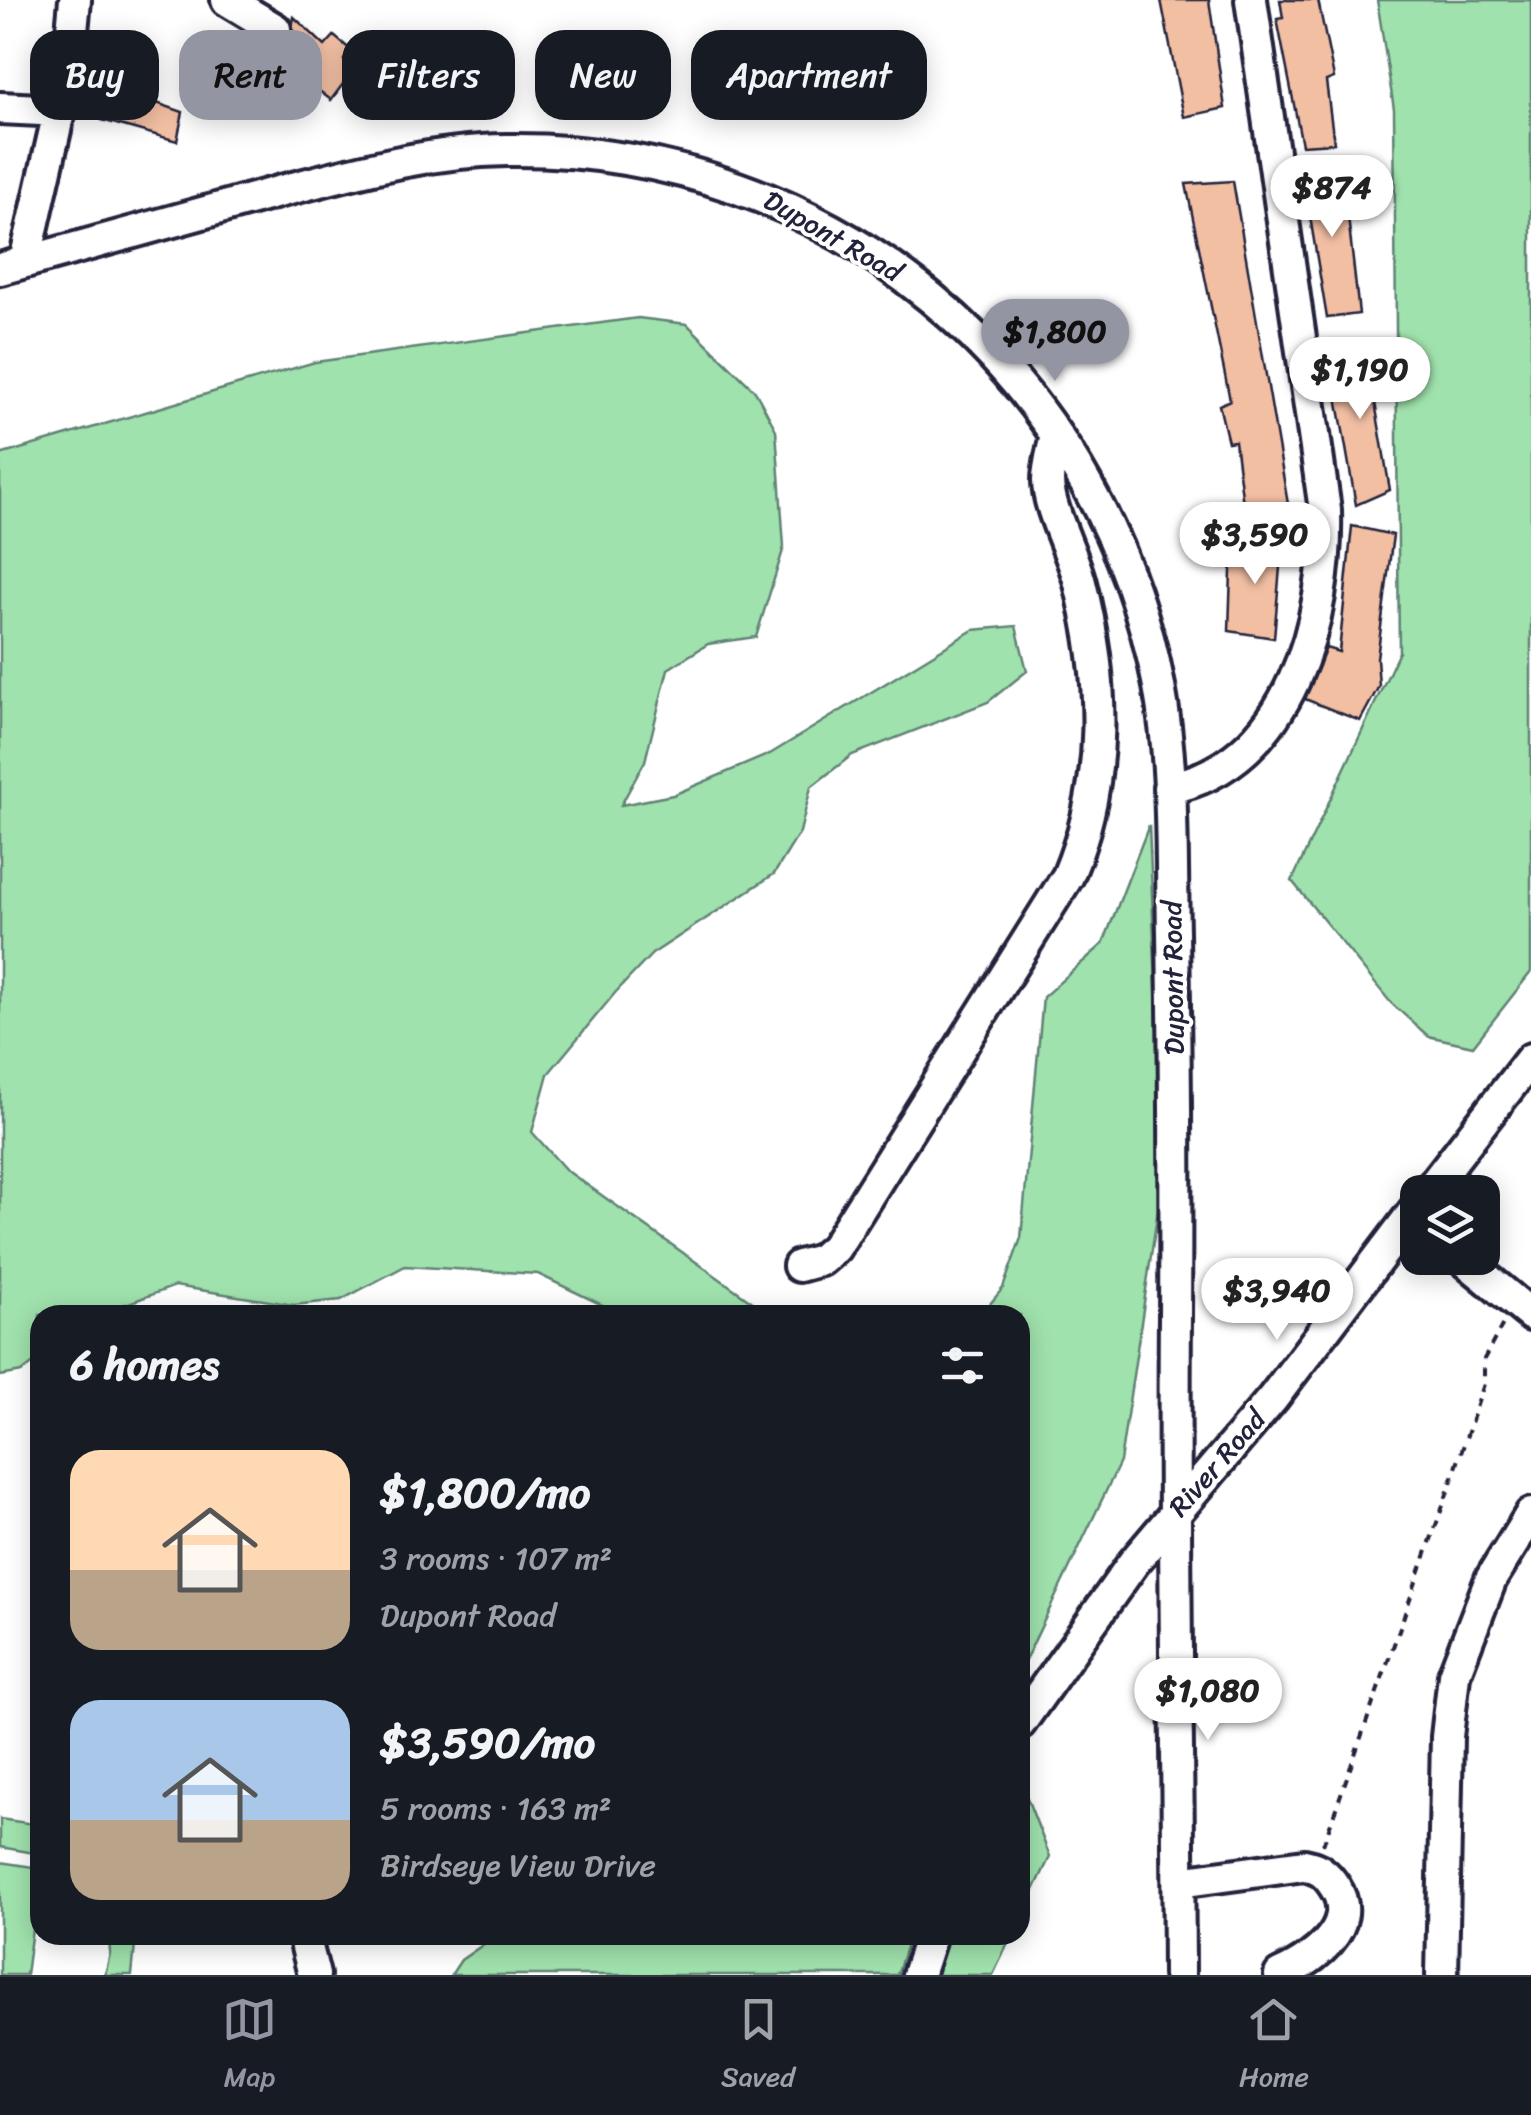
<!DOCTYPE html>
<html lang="en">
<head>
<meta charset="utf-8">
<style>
  :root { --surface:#171b24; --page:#20242c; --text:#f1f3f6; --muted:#9ea1a6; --line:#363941; --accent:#9495a2 }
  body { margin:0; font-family:Sriracha,sans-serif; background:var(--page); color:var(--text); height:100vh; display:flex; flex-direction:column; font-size:38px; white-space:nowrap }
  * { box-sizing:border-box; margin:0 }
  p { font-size:32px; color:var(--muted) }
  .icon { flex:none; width:55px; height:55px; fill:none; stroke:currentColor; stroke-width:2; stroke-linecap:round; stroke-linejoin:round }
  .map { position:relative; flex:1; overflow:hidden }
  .panel { position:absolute; left:30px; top:1305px; width:1000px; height:640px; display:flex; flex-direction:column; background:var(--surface); border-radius:30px; box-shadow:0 5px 25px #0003 }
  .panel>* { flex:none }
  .top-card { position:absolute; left:30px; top:30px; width:1000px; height:90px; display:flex; gap:20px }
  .tools { position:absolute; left:1400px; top:1175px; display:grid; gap:20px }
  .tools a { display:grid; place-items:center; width:100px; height:100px; border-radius:20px; background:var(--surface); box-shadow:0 5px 25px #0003; font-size:50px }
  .price { position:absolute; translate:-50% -85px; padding:0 22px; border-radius:35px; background:#fff; color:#222; font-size:32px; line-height:65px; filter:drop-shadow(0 2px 5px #0008) }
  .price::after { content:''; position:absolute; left:50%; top:60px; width:30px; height:22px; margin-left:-15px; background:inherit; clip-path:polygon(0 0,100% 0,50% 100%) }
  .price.current { background:var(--accent); color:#111 }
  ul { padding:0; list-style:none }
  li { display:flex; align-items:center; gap:30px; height:250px; padding:0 40px }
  li span { display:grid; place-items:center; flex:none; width:280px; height:200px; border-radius:30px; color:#555 }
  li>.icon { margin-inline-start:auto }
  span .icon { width:120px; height:120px; fill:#fffc; stroke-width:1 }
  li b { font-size:42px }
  h2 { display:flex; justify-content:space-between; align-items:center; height:120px; padding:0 40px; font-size:42px }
  .pill { padding:0 35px; border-radius:30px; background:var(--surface); box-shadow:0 5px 25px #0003; font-size:35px; line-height:90px }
  .pill.current { background:var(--accent); color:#111 }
  .dock { display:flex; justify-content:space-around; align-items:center; height:140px; border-top:2px solid var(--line); background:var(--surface); font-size:28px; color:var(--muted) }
  .dock a { display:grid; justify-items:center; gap:5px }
  .dock .current { color:var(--accent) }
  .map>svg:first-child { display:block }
  .green { fill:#a0e2ad; stroke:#618274; stroke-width:2.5 }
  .building { fill:#f2bfa3; stroke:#22223b; stroke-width:2.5 }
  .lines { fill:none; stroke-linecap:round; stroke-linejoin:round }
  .minor-casing { stroke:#22223b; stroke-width:38 }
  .path { stroke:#22223b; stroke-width:4; stroke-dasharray:8 8; stroke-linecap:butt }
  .minor { stroke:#fff; stroke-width:30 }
  .labels { text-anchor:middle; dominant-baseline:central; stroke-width:8; stroke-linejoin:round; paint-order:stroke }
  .street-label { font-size:28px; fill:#22223b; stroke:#fff }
</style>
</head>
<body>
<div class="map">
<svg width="1531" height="1975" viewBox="0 0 1531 1975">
  <rect width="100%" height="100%" fill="#fff"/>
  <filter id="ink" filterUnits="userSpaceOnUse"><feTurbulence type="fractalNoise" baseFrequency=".01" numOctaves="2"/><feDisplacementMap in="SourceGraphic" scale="20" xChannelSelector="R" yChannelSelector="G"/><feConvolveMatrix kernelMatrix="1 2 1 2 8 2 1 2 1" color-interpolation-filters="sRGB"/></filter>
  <g filter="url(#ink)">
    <!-- green -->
    <path class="green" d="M1377,0H1531V972L1473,1046L1428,1036L1391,1003L1292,881L1399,652L1394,109Z
      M638,318L687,324L755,391L776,430L784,547L756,637L708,644L668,669L645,761L621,805L673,795L770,754L973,630L1016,626L1027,671L988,702L852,755L811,787L800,832L774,874L652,954L615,993L548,1074L532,1132L566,1170L771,1315H623L538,1274L405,1266L341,1300L294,1305L175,1286L96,1315H40V1358L22,1372L0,1376V455L315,362Z
      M1149,825L1164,1170L1120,1462L1020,1671V1315H981L1003,1288L1021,1238L1043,997L1103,944Z
      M1020,1780L1050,1857L1020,1919Z
      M0,1819L40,1825V1854L0,1847Z
      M0,1862L40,1868L26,1975H0Z
      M109,1935H136L132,1975H105L110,1954Z
      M497,1935H910L897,1975H451L461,1960Z
      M947,1935H1012L993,1975H936Z"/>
    <!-- building -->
    <path class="building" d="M1161,0H1209L1225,108L1184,117Z
      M1280,0H1318L1334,78L1326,81L1334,143L1302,145L1277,19L1283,18Z
      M294,17L325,46L334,36L352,51L344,60L355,68L331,100L293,71L296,64L274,48L290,39Z
      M110,87L183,112L177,141L102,120Z
      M1342,163L1359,314L1327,318L1303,175Z
      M1233,181L1289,510L1245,520L1235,441L1228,442L1219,405L1230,400L1186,184Z
      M1365,344L1390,490L1356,505L1329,351Z
      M1352,526L1393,535L1377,658L1379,686L1360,721L1305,699L1326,648L1339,652Z
      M1239,537L1282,543L1274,638L1229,631L1231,571Z"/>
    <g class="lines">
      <defs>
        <path id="minor" d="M227,0L275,29
          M0,108L61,111
          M25,261L68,73L75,0
          M0,269C93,244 185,217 278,192C354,172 428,151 507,150C829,146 1099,370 1159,686C1174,767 1171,850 1173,932C1175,1060 1176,1188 1175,1316C1173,1536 1178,1755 1179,1975
          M1169,788C1292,763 1328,617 1325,510L1251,0
          M1428,1192L1531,1059
          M1462,1258L1531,1315
          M799,1266L821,1260L835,1248L1068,876C1108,780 1105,682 1080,583C1073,554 1048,508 1048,481C1048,466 1053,450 1056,435
          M1020,1723L1134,1562L1273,1398L1418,1206
          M1179,1882L1304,1865C1319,1868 1326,1873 1335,1887C1361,1927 1311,1961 1280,1975
          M304,1935L314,1975
          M918,1975L931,1935
          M1442,1975L1447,1737L1454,1675L1491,1579L1531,1514"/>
      </defs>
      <!-- minor casing -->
      <use href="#minor" class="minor-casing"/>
      <!-- path -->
      <path class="path" d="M1323,1845L1452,1480L1484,1384V1359L1504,1322"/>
      <!-- minor -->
      <use href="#minor" class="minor"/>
    </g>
  </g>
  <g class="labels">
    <!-- street labels -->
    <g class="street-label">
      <text transform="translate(833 236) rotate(30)">Dupont Road</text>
      <text transform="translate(1173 978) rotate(-91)">Dupont Road</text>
      <text transform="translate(1217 1463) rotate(-49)">River Road</text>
    </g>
  </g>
</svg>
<div class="tools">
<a><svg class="icon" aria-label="layers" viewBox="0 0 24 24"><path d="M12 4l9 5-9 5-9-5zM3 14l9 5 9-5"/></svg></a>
</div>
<b class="price" style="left:1332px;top:240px">$874</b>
<b class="price current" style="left:1055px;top:384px">$1,800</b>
<b class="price" style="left:1360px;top:422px">$1,190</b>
<b class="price" style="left:1255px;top:587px">$3,590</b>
<b class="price" style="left:1277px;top:1343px">$3,940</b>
<b class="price" style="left:1208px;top:1743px">$1,080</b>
<div class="top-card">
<a class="pill">Buy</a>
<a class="pill current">Rent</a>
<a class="pill">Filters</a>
<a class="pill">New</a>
<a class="pill">Apartment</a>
</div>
<section class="panel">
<h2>6 homes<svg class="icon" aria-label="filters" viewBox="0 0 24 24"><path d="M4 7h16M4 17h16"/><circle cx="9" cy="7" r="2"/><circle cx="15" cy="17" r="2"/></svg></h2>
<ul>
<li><span style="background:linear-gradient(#ffd9b3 60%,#b9a48a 0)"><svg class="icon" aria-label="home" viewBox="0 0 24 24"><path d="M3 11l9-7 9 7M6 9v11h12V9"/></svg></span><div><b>$1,800/mo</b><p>3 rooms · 107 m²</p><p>Dupont Road</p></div></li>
<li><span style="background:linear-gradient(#a9c7e8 60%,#b9a48a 0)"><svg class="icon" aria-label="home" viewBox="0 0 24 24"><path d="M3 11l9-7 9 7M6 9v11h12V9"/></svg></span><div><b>$3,590/mo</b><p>5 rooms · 163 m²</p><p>Birdseye View Drive</p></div></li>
</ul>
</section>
</div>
<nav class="dock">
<a class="current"><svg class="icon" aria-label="map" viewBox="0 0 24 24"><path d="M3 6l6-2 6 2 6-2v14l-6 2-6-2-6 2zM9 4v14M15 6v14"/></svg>Map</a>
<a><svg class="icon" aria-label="saved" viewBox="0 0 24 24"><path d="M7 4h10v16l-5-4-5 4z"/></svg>Saved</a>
<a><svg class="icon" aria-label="home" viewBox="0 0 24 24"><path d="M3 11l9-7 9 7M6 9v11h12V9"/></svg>Home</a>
</nav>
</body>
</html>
